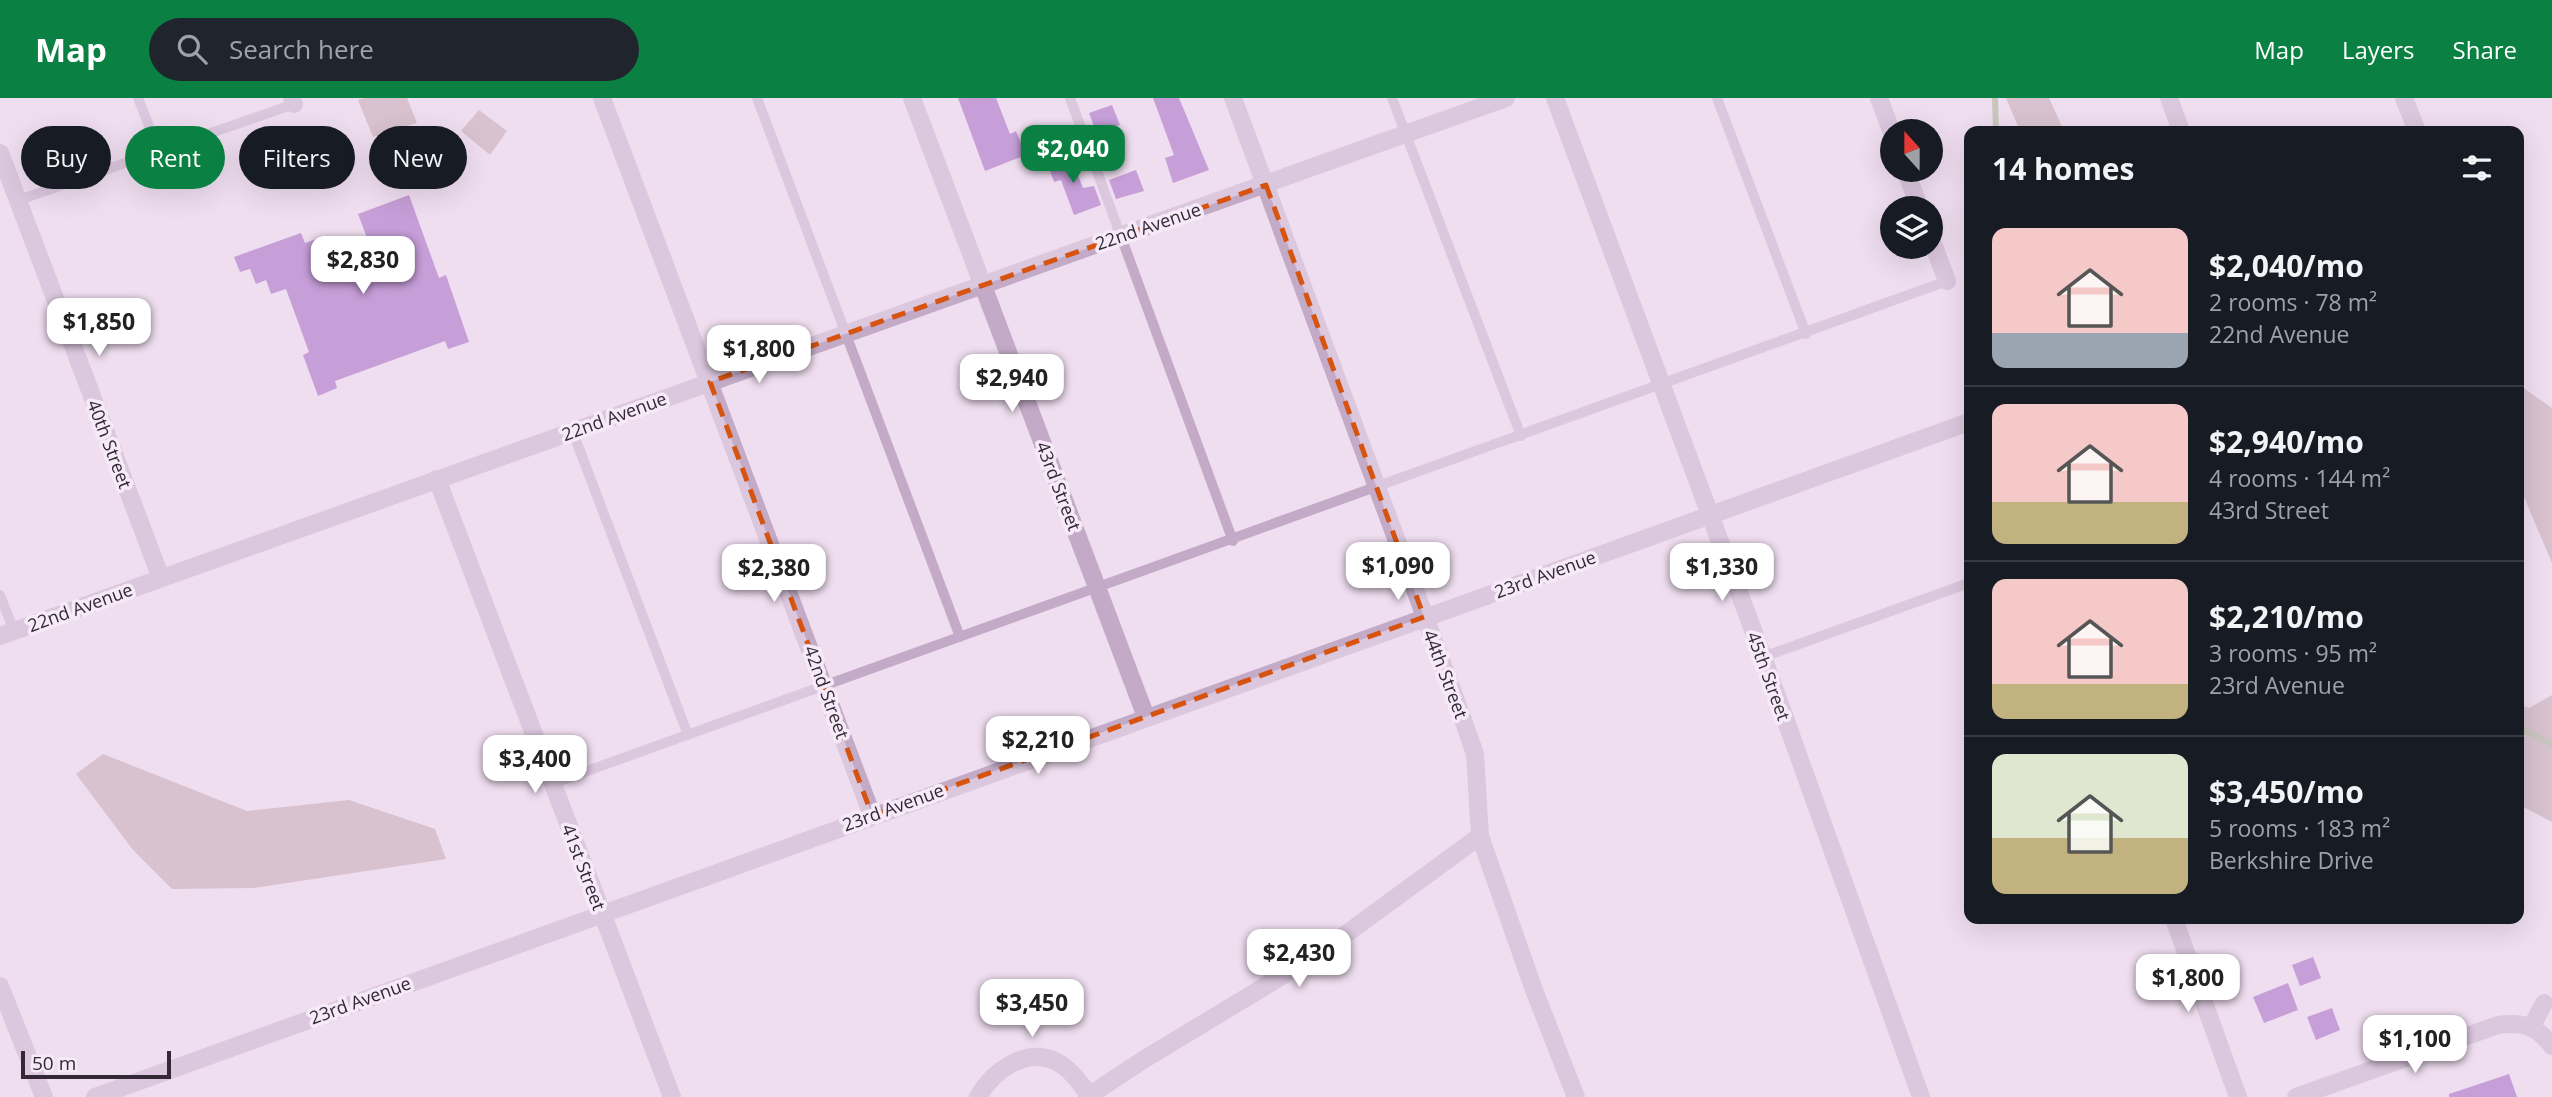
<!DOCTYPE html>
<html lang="en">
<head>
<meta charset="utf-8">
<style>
  :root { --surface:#171b24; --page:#20242c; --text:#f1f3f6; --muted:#9ea1a6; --line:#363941; --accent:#0b8043 }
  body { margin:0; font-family:"Open Sans",sans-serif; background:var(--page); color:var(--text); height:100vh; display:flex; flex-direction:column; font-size:26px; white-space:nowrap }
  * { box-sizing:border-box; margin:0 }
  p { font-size:23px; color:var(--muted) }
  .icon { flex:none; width:38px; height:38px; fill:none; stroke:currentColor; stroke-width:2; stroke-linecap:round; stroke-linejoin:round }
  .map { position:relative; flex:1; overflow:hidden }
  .sheet { position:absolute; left:1964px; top:28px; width:560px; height:798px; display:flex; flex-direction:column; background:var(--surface); border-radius:14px; box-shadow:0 7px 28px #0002 }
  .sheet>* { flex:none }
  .top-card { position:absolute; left:21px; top:28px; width:665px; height:63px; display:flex; gap:14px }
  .needle { width:46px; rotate:339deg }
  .buttons { position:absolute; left:1880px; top:21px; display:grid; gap:14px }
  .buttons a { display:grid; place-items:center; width:63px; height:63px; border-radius:50%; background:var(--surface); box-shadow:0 7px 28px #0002; font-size:35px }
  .scale { position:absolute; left:21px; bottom:18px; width:150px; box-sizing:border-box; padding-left:7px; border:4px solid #322935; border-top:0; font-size:19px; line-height:24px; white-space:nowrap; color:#322935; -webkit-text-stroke:5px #f7eaf8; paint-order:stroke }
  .price { position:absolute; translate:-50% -60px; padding:0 16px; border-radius:14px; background:#fff; color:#222; font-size:23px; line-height:46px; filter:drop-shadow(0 2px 4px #0008) }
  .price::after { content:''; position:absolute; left:50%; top:42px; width:21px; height:16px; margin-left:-10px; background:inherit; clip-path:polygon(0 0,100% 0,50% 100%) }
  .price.active { background:var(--accent); color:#fff }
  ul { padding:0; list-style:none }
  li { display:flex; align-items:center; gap:21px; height:175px; padding:0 28px }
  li+li { border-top:2px solid var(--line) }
  li span { display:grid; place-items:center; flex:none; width:196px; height:140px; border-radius:14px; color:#555 }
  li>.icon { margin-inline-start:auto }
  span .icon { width:84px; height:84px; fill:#fffc; stroke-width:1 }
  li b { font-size:30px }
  h2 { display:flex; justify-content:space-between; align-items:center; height:84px; padding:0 28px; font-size:30px }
  .tag { padding:0 24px; border-radius:32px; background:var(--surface); box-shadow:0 7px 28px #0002; font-size:24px; line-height:63px }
  .tag.active { background:var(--accent); color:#fff }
  header { display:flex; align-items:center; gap:42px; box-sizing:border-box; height:98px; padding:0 35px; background:var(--accent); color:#fff }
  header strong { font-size:33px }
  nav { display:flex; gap:38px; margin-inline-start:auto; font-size:24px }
  .search { width:490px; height:63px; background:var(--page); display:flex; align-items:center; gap:18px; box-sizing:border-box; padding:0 24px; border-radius:38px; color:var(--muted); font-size:26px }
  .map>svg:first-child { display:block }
  .green { fill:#be9fa7 }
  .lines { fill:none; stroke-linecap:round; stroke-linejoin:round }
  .stream { stroke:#97aa7f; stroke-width:6 }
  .building { fill:#9651ba }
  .service { stroke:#c3abc7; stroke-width:10 }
  .minor { stroke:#c3abc7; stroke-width:18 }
  .marked { fill:none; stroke:#d65410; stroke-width:5; stroke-dasharray:14 9; stroke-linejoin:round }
  .labels { text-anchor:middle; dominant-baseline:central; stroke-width:7; stroke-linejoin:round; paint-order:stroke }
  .street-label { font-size:18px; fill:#322935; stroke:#f7eaf8 }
</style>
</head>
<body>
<header>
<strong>Map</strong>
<div class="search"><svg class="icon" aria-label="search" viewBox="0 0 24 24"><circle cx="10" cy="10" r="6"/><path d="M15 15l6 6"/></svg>Search here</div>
<nav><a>Map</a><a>Layers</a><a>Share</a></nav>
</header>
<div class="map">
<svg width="2552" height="999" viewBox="0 0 2552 999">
  <rect width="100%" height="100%" fill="#efdef0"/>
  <!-- green -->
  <path class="green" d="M364,0H407L417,25L373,39L358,2Z
    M2006,0H2049L2064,33H2020Z
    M479,12L507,33L490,57L461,33Z
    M2518,286L2552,310V465L2518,385Z
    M2552,597V724L2518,706V606L2529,610Z
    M103,656L247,713L349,702L435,731L446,761L254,790L172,791L133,752L76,676Z"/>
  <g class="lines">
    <!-- stream -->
    <path class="stream" d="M1995,0L1996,33
      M2518,629L2552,646"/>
  </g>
  <!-- building -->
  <path class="building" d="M958,0H996L1010,36L1016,33L1026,57L985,73Z
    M1153,0H1179L1209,72L1173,85L1165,60L1174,57Z
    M1112,7L1120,27L1097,36L1089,15Z
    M1069,55L1083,90L1094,88L1101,107L1074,117L1061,82L1054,84L1047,64Z
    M1136,72L1144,93L1116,101L1109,82Z
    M409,97L439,180L446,177L469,244L448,251L445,243L335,283L337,290L318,298L303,257L309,254L286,191L271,196L266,182L256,186L250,171L240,174L234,159L301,135L305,145L322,139L332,167L372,153L358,116Z
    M2313,859L2321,880L2300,888L2292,867Z
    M2288,885L2298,912L2264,925L2253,899Z
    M2332,910L2340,932L2316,942L2307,919Z
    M2509,976L2517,999H2449V996Z"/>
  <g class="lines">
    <!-- service -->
    <path class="service" d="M138,0L149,28
      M757,0L960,539
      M1070,0L1233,443
      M1392,0L1521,338
      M1717,0L1806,236
      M19,102L294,6
      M572,332L688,637
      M0,497L14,533
      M1763,559L1969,485
      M551,686L1947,183"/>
    <!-- minor -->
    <path class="minor" d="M292,0L294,6
      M602,0L872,717
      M912,0L1146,619
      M1233,0L1461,616L1475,656L1480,738L1534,892L1576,999
      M1555,0L1763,559L1921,999
      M1879,0L1892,35
      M2169,0L2181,33
      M2404,0L2417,33
      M0,55L161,480
      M1905,72L1920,110
      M1930,138L1947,183
      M437,381L672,999
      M0,538L1506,0
      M2174,821L2238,999
      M0,888L44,999
      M2532,928L2544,905
      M95,999L1969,324
      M978,999C992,974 1025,949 1055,963C1070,970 1080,985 1089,997
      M1087,999L1143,962L1320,855L1480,738
      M2296,999L2498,927C2522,924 2536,927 2552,948"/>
  </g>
  <!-- marked area -->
  <path d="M0 0H2552V999H0ZM1266,87L1424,519L872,717L710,284Z" fill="#efdef0" fill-opacity=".55" fill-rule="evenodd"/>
  <path class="marked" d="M1266,87L1424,519L872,717L710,284Z"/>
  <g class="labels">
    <!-- street labels -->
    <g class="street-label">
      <text transform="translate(1148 128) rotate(-19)">22nd Avenue</text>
      <text transform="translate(614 318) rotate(-20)">22nd Avenue</text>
      <text transform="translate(110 346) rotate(69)">40th Street</text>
      <text transform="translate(1059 388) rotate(69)">43rd Street</text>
      <text transform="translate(1545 476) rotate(-20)">23rd Avenue</text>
      <text transform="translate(80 509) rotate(-20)">22nd Avenue</text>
      <text transform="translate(1446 576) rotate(69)">44th Street</text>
      <text transform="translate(1769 578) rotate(70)">45th Street</text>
      <text transform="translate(827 594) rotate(70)">42nd Street</text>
      <text transform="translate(893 709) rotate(-20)">23rd Avenue</text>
      <text transform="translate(584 769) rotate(69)">41st Street</text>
      <text transform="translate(360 902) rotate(-20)">23rd Avenue</text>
    </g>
  </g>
</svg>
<div class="buttons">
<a><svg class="needle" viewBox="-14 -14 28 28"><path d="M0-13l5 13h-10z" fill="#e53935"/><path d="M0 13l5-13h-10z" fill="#9ea1a6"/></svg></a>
<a><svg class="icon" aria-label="layers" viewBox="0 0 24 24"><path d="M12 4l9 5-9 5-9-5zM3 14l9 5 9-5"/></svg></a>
</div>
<div class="scale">50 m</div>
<b class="price active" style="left:1073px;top:87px">$2,040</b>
<b class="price" style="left:363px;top:198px">$2,830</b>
<b class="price" style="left:99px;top:260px">$1,850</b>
<b class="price" style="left:759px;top:287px">$1,800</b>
<b class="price" style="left:1012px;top:316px">$2,940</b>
<b class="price" style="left:1398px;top:504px">$1,090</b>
<b class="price" style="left:1722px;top:505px">$1,330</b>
<b class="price" style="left:774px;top:506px">$2,380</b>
<b class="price" style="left:1038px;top:678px">$2,210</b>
<b class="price" style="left:535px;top:697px">$3,400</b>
<b class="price" style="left:1299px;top:891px">$2,430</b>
<b class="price" style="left:2188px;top:916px">$1,800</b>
<b class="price" style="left:1032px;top:941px">$3,450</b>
<b class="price" style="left:2415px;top:977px">$1,100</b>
<div class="top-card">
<a class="tag">Buy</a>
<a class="tag active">Rent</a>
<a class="tag">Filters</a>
<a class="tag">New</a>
</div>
<section class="sheet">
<h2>14 homes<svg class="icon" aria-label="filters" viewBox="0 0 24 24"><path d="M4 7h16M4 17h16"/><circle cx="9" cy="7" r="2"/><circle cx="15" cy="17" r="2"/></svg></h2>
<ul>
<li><span style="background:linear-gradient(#f6c9c9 75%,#9aa5b1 0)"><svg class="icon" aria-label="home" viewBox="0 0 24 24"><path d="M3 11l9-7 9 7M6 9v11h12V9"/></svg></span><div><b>$2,040/mo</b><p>2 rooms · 78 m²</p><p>22nd Avenue</p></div></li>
<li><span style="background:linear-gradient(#f6c9c9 70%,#c2b280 0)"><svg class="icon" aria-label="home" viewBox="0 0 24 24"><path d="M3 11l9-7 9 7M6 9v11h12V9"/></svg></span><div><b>$2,940/mo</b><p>4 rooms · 144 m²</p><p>43rd Street</p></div></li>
<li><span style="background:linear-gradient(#f6c9c9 75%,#c2b280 0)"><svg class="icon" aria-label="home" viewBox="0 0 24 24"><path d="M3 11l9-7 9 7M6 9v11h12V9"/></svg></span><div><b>$2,210/mo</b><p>3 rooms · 95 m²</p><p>23rd Avenue</p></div></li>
<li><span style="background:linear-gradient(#dfe7d0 60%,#c2b280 0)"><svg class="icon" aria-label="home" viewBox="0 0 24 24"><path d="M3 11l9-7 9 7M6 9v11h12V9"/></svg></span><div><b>$3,450/mo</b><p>5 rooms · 183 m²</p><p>Berkshire Drive</p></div></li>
</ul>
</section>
</div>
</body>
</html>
